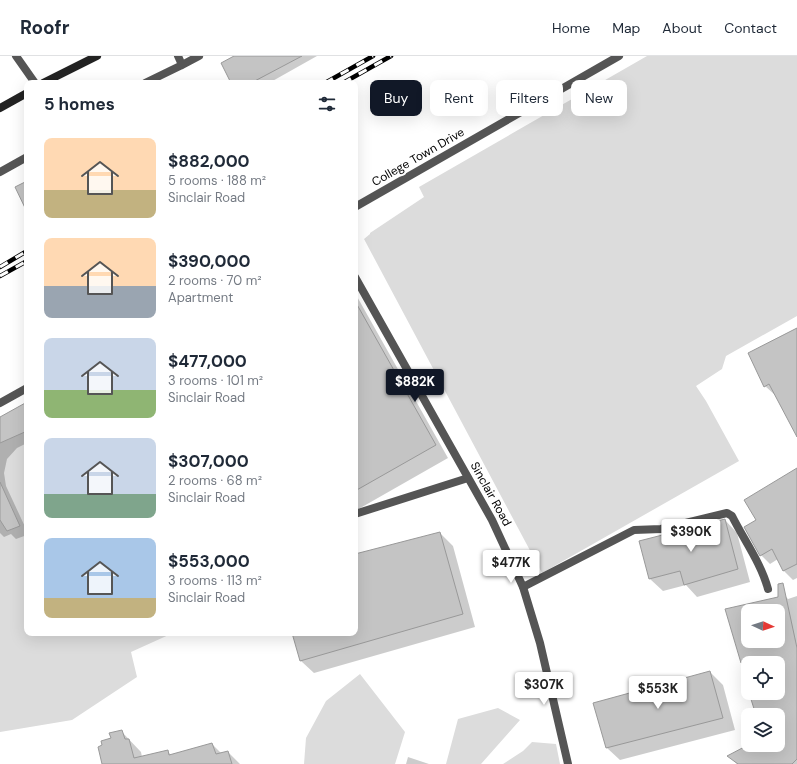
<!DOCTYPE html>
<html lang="en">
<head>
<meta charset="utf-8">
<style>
  :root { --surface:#fff; --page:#f2f2f3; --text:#1f2937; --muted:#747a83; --line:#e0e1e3; --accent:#111827 }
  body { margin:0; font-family:"DM Sans",sans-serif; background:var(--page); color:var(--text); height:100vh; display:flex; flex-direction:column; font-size:15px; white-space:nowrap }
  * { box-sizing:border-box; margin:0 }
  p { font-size:13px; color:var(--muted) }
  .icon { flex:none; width:22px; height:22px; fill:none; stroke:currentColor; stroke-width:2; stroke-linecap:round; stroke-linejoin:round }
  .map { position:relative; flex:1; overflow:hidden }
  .panel { position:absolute; left:24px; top:24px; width:334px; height:556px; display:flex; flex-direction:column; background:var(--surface); border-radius:8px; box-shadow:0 4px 16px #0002 }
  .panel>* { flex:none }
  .guide { position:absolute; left:370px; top:24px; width:367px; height:36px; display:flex; gap:8px }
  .needle { width:26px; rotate:93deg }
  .controls { position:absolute; left:741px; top:548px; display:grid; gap:8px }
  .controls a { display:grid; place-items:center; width:44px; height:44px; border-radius:8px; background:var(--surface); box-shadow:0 4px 16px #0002; font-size:20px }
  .price { position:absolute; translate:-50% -34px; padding:0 9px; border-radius:4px; background:#fff; color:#222; font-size:13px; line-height:26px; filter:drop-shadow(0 1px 2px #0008) }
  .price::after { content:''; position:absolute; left:50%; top:24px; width:12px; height:9px; margin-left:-6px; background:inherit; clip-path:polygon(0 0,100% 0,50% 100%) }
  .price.current { background:var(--accent); color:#fff }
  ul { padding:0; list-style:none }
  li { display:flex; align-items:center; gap:12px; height:100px; padding:0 20px }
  li span { display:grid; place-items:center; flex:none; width:112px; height:80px; border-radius:8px; color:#555 }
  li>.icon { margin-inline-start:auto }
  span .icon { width:48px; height:48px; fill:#fffc; stroke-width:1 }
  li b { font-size:17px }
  h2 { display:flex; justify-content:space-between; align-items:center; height:48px; padding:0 20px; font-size:17px }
  .tag { padding:0 14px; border-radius:8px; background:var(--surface); box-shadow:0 4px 16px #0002; font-size:14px; line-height:36px }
  .tag.current { background:var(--accent); color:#fff }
  header { display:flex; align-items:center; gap:24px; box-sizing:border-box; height:56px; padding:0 20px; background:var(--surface); border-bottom:1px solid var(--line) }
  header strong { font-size:19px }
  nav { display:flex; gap:22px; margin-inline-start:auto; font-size:14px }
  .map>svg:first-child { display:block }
  .green { fill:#dcdcdc }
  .shadow { fill:#0003; fill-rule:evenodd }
  .building { fill:#c4c4c4; stroke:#999; fill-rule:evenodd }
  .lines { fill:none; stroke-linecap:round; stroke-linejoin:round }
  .service { stroke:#555; stroke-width:8 }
  .minor { stroke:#555; stroke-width:8 }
  .tertiary { stroke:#555; stroke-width:8 }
  .secondary { stroke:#222; stroke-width:8 }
  .rail-casing { stroke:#000; stroke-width:4.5 }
  .rail { stroke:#fff; stroke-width:3; stroke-dasharray:9; stroke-linecap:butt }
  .labels { text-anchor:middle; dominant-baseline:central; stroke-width:4; stroke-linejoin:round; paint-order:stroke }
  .street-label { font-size:12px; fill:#000; stroke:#fff }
</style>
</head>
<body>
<header>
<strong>Roofr</strong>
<nav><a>Home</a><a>Map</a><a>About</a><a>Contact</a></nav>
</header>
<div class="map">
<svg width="797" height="708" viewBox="0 0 797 708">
  <rect width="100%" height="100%" fill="#fff"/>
  <!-- green -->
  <path class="green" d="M647,0H797V260L726,300L722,313L696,330L706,345L739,405L542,517L364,183L370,178V177L424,141L419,131Z
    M27,356V577H173L131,596L137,621L72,664L0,676V368Z
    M360,618L405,676L395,708H304L306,682L326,645Z
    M498,652L520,664L481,708H446L458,663Z
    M532,686L556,688L560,708H503L523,695Z"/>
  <!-- shadow -->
  <path class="shadow" d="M236,0H317L269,27H233Z
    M355,237L448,402L355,455Z
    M797,273V379L775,339L765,330Z
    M27,347V387L17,392L7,403L4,417L6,430L27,475V479L16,483L11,478L4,481L0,477V362Z
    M797,413V522L793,524L784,515L778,503L770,508L761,499L746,471L758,464Z
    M725,464L737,477L750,526L697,541L686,529L663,535L650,523L640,486Z
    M440,477L453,490L475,571L314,617L301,605L293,577H355V499Z
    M785,540L788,543L797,540V708H737L729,700L751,689H778V659H757L750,637H778V607H748V628L727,554ZM748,555H778V585H748Z
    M710,616L723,629L735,674L620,704L607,692L594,647Z
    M122,676L141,696L142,701L167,695L171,699L212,688L222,698L228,696L240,708H103L112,683Z
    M408,701L429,708H406Z"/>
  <!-- building -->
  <path class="building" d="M234,0H302L251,27H231L221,7Z
    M27,125V156L15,131Z
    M355,245L436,389L355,435Z
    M797,272V381L769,328L764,331L748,297Z
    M27,346V375L0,387V361Z
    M797,412V508L783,515L772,493L760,500L744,471L756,464L744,444Z
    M0,426L20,470L7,475L0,464Z
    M725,463L738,513L684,529L680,515L649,523L639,485Z
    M440,476L463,558L300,605L292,577H355V498Z
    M783,527L797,592V703L792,708H738L727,700L748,689H778V659H756L749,637H778V607H741L725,553L778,541V528ZM748,555H778V585H748Z
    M710,615L723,662L606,692L593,647Z
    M122,674L125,683H129L134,702L168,694L169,699L212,687L216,698L228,695L232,708H102L98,691L102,689L101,685L111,682L109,677Z"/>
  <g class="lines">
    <!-- service -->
    <path class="service" d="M178,0L182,9L199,0
      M145,27L182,9
      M0,116L27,101
      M355,458L468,422
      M523,531L634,474L661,473L727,457L732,460C744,484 761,507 768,533"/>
    <!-- minor -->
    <path class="minor" d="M16,0L35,27
      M355,221L492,464L523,531L540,587L568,708"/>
    <!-- tertiary -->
    <path class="tertiary" d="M355,151L619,0
      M0,347L27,332"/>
    <!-- secondary -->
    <path class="secondary" d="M43,27L97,0
      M0,52L27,37"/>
    <defs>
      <path id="rail" d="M325,27L373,0
        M343,27L391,0
        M0,211L27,195
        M0,220L27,205"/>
    </defs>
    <!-- rail casing -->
    <use href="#rail" class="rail-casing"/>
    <!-- rail -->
    <use href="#rail" class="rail"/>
  </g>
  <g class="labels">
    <!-- street labels -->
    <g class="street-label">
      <text transform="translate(418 101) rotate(-30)">College Town Drive</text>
      <text transform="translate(491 438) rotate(61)">Sinclair Road</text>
    </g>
  </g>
</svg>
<div class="controls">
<a><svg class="needle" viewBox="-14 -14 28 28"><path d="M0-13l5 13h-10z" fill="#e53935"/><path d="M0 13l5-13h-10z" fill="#747a83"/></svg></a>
<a><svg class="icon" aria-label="locate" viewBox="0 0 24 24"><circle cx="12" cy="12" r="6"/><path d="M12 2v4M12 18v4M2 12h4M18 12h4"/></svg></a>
<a><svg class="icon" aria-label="layers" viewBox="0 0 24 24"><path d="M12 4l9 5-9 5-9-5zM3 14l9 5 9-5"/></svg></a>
</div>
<b class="price current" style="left:415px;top:347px">$882K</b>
<b class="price" style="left:691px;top:497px">$390K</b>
<b class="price" style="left:511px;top:528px">$477K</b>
<b class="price" style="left:544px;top:650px">$307K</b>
<b class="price" style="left:658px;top:654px">$553K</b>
<div class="guide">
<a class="tag current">Buy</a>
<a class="tag">Rent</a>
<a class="tag">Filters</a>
<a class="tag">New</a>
</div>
<section class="panel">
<h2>5 homes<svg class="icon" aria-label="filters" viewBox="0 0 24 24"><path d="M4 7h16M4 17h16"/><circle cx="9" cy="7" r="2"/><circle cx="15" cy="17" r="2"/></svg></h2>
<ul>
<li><span style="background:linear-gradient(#ffd9b3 65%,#c2b280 0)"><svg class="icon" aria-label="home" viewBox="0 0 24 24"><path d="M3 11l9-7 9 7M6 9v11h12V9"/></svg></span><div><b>$882,000</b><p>5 rooms · 188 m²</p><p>Sinclair Road</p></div></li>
<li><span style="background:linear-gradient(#ffd9b3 60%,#9aa5b1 0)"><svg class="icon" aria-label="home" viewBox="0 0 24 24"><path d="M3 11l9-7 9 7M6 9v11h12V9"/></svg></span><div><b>$390,000</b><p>2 rooms · 70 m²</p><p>Apartment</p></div></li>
<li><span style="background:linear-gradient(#c9d6e8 65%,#8fb573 0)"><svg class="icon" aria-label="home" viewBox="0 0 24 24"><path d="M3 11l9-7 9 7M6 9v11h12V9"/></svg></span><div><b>$477,000</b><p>3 rooms · 101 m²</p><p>Sinclair Road</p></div></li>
<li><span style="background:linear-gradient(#c9d6e8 70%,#7fa58c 0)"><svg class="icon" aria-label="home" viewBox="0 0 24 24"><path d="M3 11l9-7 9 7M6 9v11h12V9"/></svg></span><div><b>$307,000</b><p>2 rooms · 68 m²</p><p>Sinclair Road</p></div></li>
<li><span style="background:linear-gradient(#a9c7e8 75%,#c2b280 0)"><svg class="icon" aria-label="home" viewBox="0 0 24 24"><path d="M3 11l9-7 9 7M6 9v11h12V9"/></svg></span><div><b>$553,000</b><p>3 rooms · 113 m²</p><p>Sinclair Road</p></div></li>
</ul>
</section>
</div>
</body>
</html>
